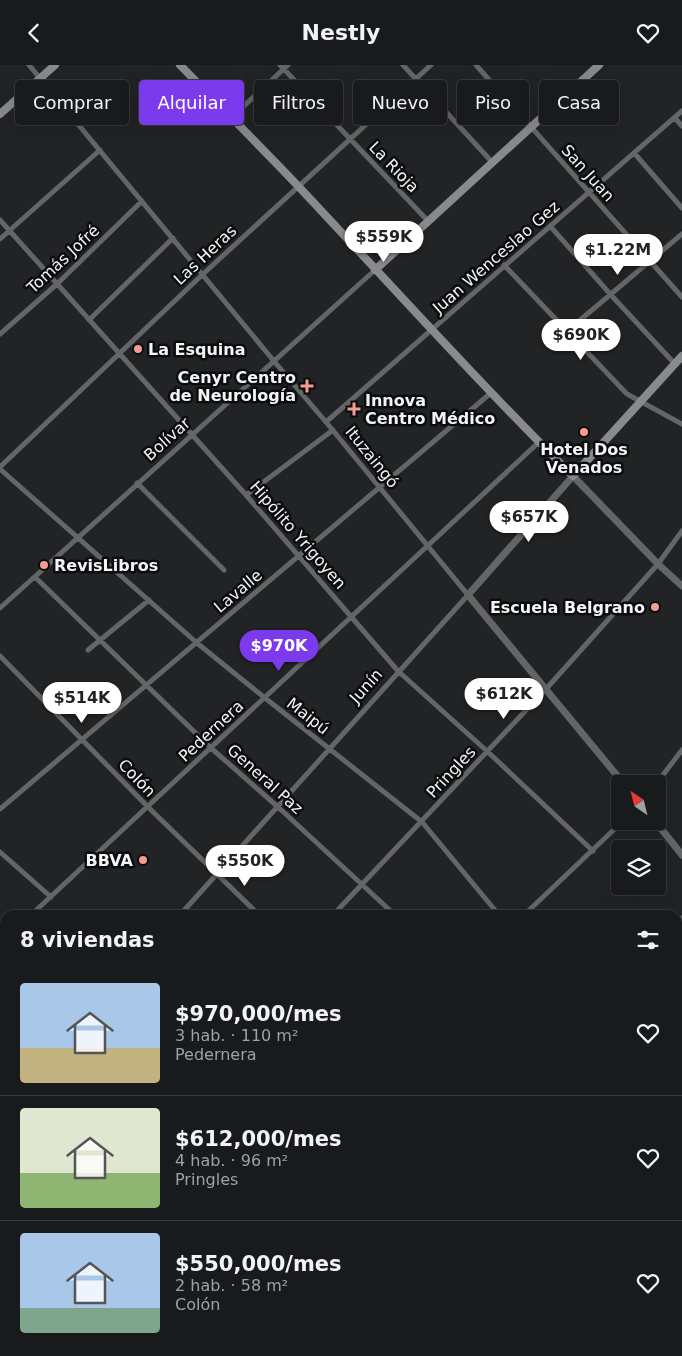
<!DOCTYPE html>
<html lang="es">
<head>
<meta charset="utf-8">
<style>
  :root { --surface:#191a1c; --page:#262729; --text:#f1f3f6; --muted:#9fa1a3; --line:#37383b; --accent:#7c3aed }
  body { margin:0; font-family:"DejaVu Sans",sans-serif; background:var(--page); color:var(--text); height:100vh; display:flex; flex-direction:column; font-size:19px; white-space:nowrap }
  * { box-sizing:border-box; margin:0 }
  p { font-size:16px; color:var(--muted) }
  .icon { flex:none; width:28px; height:28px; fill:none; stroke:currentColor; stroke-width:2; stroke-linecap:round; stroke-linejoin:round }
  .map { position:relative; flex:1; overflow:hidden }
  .sheet { position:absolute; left:0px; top:845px; width:682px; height:446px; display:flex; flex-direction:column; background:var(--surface); border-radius:15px 15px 0 0; box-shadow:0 5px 20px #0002,0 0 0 1px var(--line) }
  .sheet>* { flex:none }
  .hud { position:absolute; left:15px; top:15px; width:652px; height:45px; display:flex; gap:10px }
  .needle { width:32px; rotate:325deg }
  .controls { position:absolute; left:611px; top:710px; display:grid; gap:10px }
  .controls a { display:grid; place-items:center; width:55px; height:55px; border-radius:5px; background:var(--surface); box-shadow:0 5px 20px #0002,0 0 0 1px var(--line); font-size:25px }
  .price { position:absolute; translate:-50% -42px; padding:0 11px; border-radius:18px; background:#fff; color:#222; font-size:16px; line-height:32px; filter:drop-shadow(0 1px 2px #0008) }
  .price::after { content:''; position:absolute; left:50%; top:30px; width:15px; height:11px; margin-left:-8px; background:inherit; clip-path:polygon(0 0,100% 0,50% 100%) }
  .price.current { background:var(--accent); color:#fff }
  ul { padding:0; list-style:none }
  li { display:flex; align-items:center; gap:15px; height:125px; padding:0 20px }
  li+li { border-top:1px solid var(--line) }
  li span { display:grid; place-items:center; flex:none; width:140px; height:100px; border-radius:5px; color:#555 }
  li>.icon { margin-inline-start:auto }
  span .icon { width:60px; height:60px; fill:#fffc; stroke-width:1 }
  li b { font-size:21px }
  h2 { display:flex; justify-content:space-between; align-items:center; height:60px; padding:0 20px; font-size:21px }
  .tag { padding:0 18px; border-radius:5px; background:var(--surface); box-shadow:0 5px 20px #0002,0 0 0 1px var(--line); font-size:18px; line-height:45px }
  .tag.current { background:var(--accent); color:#fff }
  header { display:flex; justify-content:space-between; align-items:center; height:65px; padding:0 20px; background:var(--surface); font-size:22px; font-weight:700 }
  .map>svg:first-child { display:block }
  .green { fill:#502b28 }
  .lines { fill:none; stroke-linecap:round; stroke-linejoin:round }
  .minor { stroke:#646566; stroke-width:5 }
  .tertiary { stroke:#646566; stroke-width:7 }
  .secondary { stroke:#898a8d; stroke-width:8 }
  .poi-dot { fill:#f59c93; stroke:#0b0c0d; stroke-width:2 }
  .labels { text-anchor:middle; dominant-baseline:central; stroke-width:5; stroke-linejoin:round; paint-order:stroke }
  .street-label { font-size:16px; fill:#f3f4f6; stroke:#0b0c0d }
  .poi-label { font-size:16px; font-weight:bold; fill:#f3f4f6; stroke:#0b0c0d; text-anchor:start }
</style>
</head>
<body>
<header><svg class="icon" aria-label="back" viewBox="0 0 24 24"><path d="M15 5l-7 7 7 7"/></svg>Nestly<svg class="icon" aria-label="heart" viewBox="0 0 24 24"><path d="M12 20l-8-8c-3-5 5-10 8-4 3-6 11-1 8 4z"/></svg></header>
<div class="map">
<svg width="682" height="1291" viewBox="0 0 682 1291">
  <rect width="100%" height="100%" fill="#212325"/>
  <!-- green -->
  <path class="green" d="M458,1286H538L542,1291H453Z"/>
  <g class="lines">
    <!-- minor -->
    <path class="minor" d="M29,0L273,295L326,357L468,530L180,850
      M280,0L428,156
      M403,0L492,97
      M476,0L682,232
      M231,53L288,0
      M675,53L682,61
      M635,89L682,143
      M0,155L246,430L398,606L488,687L593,786
      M550,161L611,230L675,299
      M0,174L100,85
      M504,200L627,329L682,359
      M89,255L173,173
      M566,267L682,169
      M0,269L57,219L142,136
      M326,357L682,46
      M0,402L203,209L431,0
      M0,404L197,578L265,633L422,757L499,850
      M137,418L224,505
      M246,430L333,365
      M35,512L211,683L278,742L395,850
      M0,543L375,205
      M88,585L149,535
      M0,591L148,742L259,850
      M656,719L682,685
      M0,744L492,327
      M0,787L51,832
      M31,850L539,377
      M333,850L546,624L658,499L682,466
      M524,850L623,756
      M678,858L682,853
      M0,879L5,874
      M0,930L5,935
      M678,1025L682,1020
      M678,1029L682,1032
      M0,1046L5,1041
      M0,1075L5,1080
      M678,1114L682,1118
      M678,1194L682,1189
      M0,1204L5,1199
      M0,1219L5,1223
      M678,1267L682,1271
      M78,1286L84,1291
      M253,1286L259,1291
      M406,1286L411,1291
      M548,1286L554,1291
      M126,1291L130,1286
      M290,1291L295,1286
      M445,1291L450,1286
      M575,1291L580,1286"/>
    <!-- tertiary -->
    <path class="tertiary" d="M624,719L468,530L573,411L658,499L682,521
      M655,756L682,790
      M0,999L5,997
      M0,1008L5,1007"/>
    <!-- secondary -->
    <path class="secondary" d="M180,0C220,41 260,81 299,122C390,219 479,318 573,411L682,291
      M0,49L55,0
      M375,205L599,0"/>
  </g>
  <!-- markers -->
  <g class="poi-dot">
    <circle cx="138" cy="284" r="5"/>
    <path d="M304.5 313.5h5v5h5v5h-5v5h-5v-5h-5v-5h5z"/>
    <path d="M351.5 336.5h5v5h5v5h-5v5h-5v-5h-5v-5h5z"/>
    <circle cx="584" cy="367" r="5"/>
    <circle cx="44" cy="500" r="5"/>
    <circle cx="655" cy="542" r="5"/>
    <circle cx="143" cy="795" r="5"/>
  </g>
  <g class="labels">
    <!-- street labels -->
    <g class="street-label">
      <text transform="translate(394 102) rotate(46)">La Rioja</text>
      <text transform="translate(588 108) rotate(48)">San Juan</text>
      <text transform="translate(205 190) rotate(-43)">Las Heras</text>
      <text transform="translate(496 192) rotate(-41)">Juan Wenceslao Gez</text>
      <text transform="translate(63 194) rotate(-43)">Tomás Jofré</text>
      <text transform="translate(167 374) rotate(-42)">Bolívar</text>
      <text transform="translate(372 392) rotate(51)">Ituzaingó</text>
      <text transform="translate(298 470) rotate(49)">Hipólito Yrigoyen</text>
      <text transform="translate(238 526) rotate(-40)">Lavalle</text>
      <text transform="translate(366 621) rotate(-48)">Junín</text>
      <text transform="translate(308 651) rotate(38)">Maipú</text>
      <text transform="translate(211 666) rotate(-43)">Pedernera</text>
      <text transform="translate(451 707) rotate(-47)">Pringles</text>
      <text transform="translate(137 713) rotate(46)">Colón</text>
      <text transform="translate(265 714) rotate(42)">General Paz</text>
    </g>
    <!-- poi labels -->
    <g class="poi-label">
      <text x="148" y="284">La Esquina</text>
      <text x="296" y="312" text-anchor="end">Cenyr Centro<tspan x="296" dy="18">de Neurología</tspan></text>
      <text x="365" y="335">Innova<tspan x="365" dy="18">Centro Médico</tspan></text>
      <text x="584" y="384" text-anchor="middle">Hotel Dos<tspan x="584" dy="18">Venados</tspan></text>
      <text x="54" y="500">RevisLibros</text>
      <text x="645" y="542" text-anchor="end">Escuela Belgrano</text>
      <text x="133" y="795" text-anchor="end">BBVA</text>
    </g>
  </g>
</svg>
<div class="controls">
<a><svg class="needle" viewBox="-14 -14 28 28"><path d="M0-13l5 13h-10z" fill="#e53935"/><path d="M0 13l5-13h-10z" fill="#9fa1a3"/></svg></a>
<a><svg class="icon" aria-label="layers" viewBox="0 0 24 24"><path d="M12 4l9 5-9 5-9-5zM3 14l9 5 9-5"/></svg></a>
</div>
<b class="price" style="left:384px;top:198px">$559K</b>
<b class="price" style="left:618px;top:211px">$1.22M</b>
<b class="price" style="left:581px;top:296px">$690K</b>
<b class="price" style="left:529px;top:478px">$657K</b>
<b class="price current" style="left:279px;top:607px">$970K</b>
<b class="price" style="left:504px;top:655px">$612K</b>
<b class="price" style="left:82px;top:659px">$514K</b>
<b class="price" style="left:245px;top:822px">$550K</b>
<div class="hud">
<a class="tag">Comprar</a>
<a class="tag current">Alquilar</a>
<a class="tag">Filtros</a>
<a class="tag">Nuevo</a>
<a class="tag">Piso</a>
<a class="tag">Casa</a>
</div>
<section class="sheet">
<h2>8 viviendas<svg class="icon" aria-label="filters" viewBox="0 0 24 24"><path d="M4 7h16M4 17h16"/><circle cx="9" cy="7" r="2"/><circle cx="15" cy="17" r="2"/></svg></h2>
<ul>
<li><span style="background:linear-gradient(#a9c7e8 65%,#c2b280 0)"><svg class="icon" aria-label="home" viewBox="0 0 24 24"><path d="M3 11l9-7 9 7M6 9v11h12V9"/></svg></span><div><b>$970,000/mes</b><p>3 hab. · 110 m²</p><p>Pedernera</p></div><svg class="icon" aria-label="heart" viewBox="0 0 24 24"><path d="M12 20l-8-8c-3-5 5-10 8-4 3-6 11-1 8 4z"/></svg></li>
<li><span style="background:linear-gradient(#dfe7d0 65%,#8fb573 0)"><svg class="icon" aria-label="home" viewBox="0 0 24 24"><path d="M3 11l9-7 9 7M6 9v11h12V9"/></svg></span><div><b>$612,000/mes</b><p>4 hab. · 96 m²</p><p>Pringles</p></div><svg class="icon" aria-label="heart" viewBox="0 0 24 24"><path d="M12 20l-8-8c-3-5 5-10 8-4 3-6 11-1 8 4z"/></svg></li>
<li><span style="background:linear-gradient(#a9c7e8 75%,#7fa58c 0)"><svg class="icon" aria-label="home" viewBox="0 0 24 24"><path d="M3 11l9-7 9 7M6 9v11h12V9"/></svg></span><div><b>$550,000/mes</b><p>2 hab. · 58 m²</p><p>Colón</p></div><svg class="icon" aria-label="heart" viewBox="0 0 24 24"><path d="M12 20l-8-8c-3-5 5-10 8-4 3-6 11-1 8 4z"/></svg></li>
</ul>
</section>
</div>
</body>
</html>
